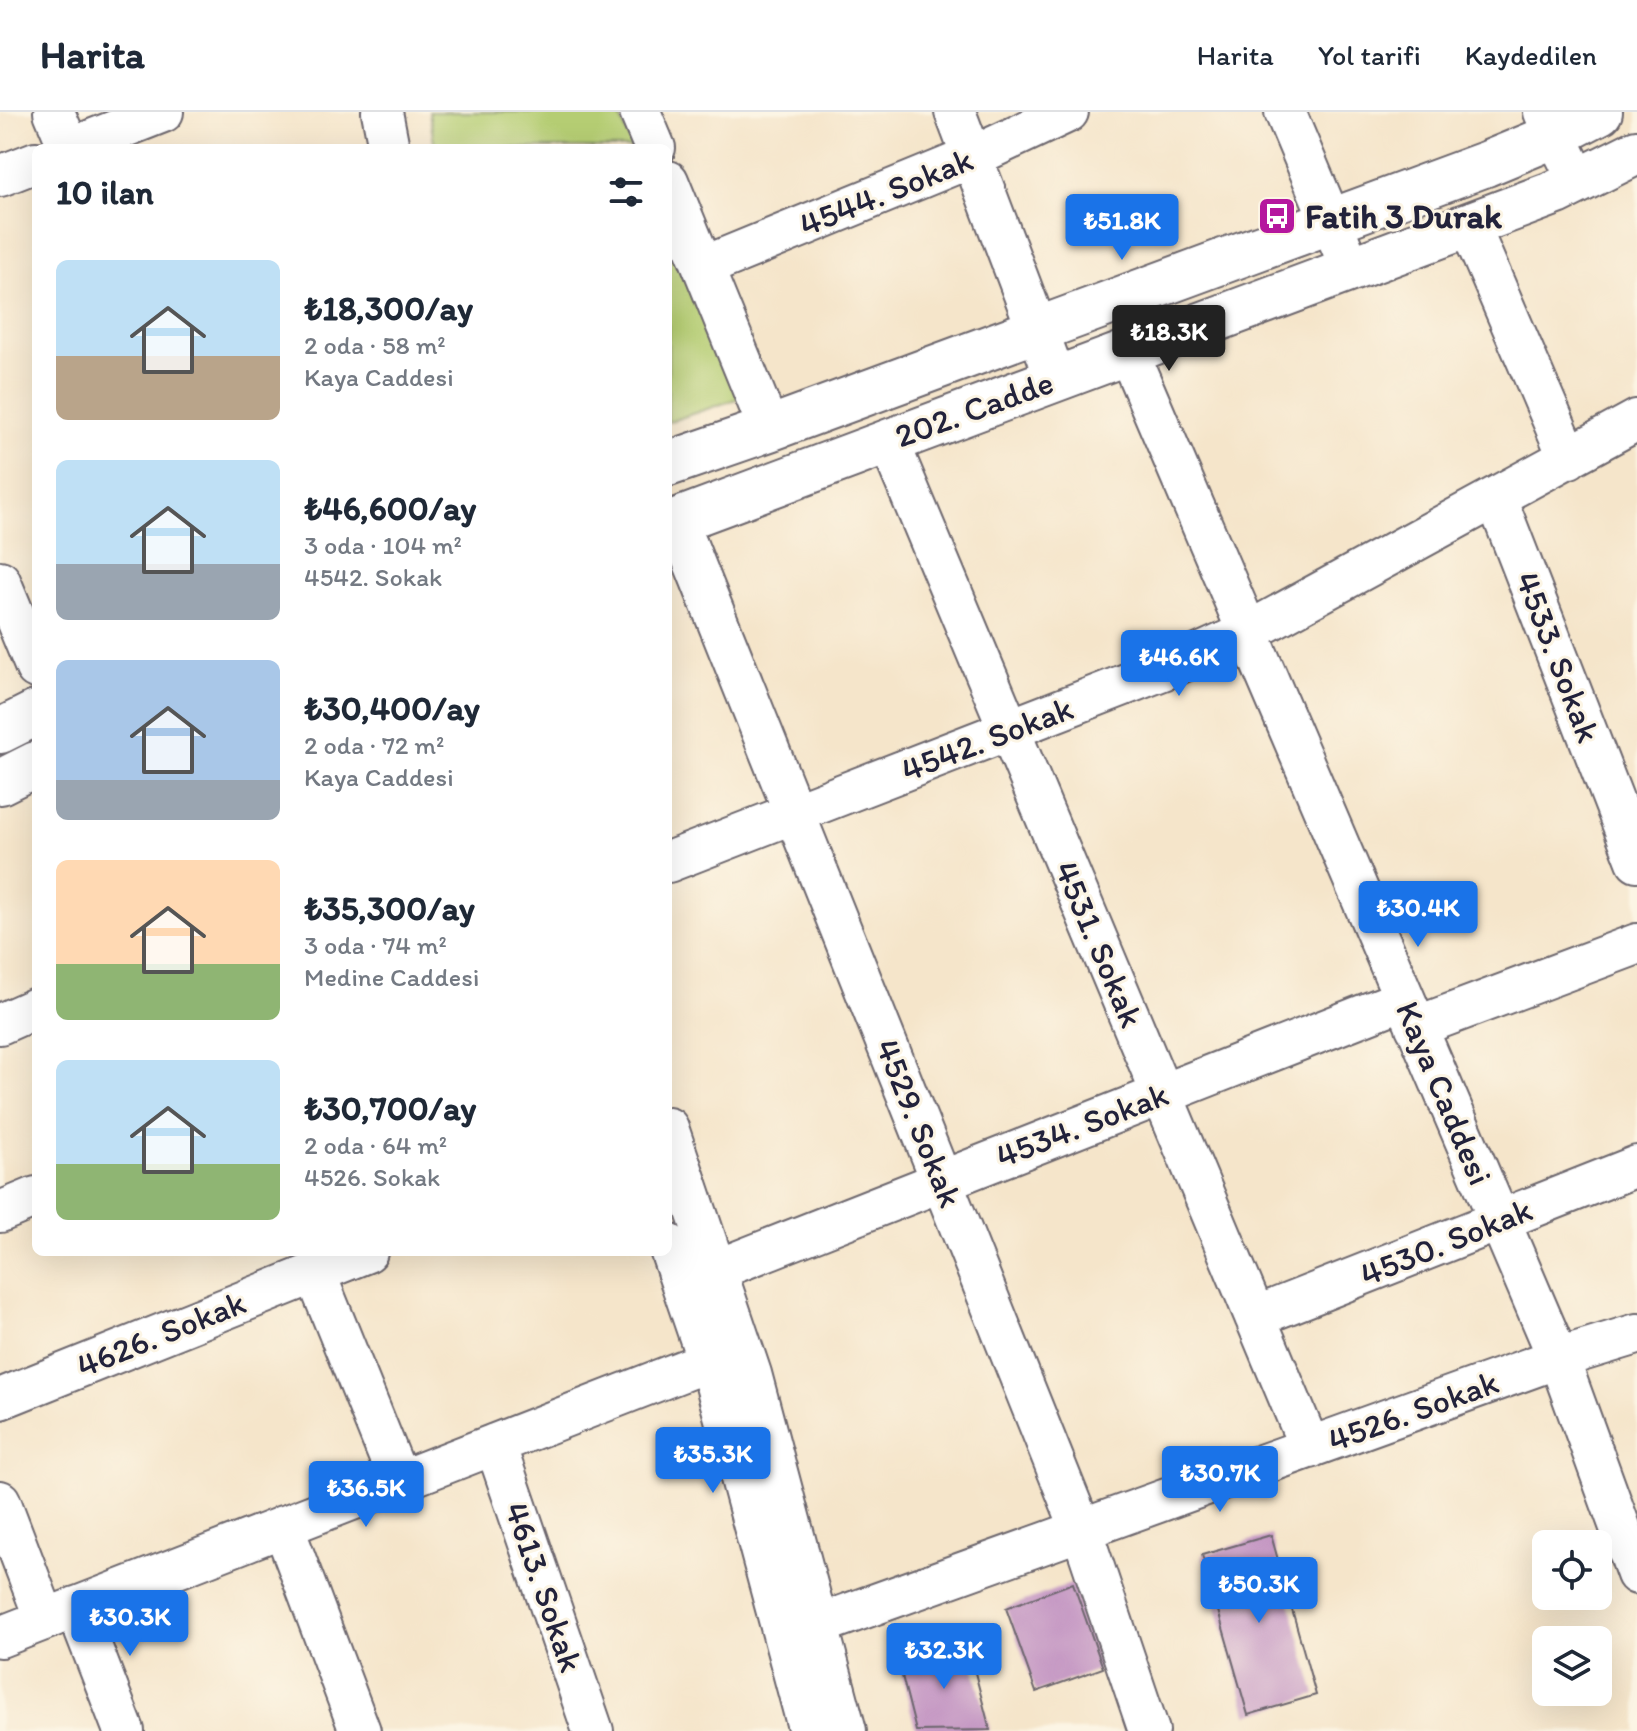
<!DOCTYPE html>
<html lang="tr">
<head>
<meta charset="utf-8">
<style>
  :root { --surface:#fff; --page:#f2f2f3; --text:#1f2937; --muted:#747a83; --line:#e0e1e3; --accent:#1a73e8 }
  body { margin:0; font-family:Itim,sans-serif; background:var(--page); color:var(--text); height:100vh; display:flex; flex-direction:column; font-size:30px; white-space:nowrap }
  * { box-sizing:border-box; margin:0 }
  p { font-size:26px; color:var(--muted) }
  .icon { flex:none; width:44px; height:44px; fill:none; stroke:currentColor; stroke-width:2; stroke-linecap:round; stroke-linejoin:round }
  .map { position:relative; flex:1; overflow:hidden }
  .panel { position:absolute; left:32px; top:32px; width:640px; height:1112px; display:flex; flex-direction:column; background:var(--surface); border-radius:12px; box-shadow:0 8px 32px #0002 }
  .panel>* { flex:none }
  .fabs { position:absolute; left:1532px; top:1418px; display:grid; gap:16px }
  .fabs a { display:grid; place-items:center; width:80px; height:80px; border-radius:12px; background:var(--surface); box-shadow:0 8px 32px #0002; font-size:40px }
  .price { position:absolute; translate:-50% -68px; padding:0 18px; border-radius:8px; background:var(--accent); color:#fff; font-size:26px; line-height:52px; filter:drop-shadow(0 2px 4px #0008) }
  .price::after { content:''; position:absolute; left:50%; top:48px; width:24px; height:18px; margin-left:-12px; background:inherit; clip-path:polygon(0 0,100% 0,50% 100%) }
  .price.on { background:#222; color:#fff }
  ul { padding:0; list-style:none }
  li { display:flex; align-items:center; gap:24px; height:200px; padding:0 24px }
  li span { display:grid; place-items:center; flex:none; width:224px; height:160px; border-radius:12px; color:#555 }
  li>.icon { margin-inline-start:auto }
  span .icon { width:96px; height:96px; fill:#fffc; stroke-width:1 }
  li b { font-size:34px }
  h2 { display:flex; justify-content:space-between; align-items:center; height:96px; padding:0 24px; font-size:34px }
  header { display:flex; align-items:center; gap:48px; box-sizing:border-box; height:112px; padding:0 40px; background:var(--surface); border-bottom:2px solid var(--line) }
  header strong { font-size:38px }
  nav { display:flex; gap:44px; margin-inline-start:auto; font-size:28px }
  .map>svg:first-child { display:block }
  .green { fill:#b5cd73; stroke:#6c7857; stroke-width:2 }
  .building { fill:#c394c2 }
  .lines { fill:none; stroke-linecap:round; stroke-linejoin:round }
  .minor-casing { stroke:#6c666d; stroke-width:44 }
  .major-casing { stroke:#6c666d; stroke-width:48 }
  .minor { stroke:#fff; stroke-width:40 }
  .major { stroke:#fff; stroke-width:44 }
  .labels { text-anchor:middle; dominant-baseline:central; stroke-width:6; stroke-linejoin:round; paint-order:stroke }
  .street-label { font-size:34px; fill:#22223b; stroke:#fcf5e5 }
  .poi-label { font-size:34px; font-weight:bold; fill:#22223b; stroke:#fcf5e5; text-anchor:start }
</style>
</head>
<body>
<header>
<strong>Harita</strong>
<nav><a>Harita</a><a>Yol tarifi</a><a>Kaydedilen</a></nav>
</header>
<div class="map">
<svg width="1637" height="1619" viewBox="0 0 1637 1619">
  <rect width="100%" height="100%" fill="#fcf5e5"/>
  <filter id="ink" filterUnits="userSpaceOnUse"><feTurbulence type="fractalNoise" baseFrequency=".0125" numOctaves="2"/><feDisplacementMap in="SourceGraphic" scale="16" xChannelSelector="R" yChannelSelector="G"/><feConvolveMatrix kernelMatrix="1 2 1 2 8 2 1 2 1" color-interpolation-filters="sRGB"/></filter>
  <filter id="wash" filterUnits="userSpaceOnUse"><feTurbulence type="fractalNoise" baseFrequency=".006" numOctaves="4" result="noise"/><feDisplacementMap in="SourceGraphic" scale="32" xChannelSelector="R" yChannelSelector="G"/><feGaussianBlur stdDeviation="1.8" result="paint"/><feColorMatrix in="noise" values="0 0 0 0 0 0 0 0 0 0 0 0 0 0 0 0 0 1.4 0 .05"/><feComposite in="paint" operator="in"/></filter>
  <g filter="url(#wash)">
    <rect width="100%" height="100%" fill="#f5e5ca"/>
    <!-- green -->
    <path class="green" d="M429,0H618L633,36H435Z
      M668,117L740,286L668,310Z"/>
    <g id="blocks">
      <!-- building -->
      <path class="building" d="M1271,1423L1316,1583L1248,1603L1202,1443Z
        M1073,1471L1103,1556L1036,1580L1006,1496Z
        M967,1530L990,1618L916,1619L898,1548Z"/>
    </g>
  </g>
  <g filter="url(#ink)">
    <use href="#blocks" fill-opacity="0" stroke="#6c666d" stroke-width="2"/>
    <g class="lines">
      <defs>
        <path id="minor" d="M54,0L69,36
          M382,0L389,36
          M640,0L655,36
          M955,0L1056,267
          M1285,0L1351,157
          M1544,0L1579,70
          M71,36L163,0
          M0,64L36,50
          M668,69L769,317
          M1469,113L1569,346
          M703,155L972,45L1068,0
          M1128,240L1560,1250L1637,1462
          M888,328L1310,1336
          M1496,386L1637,749
          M677,408L1081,1417L1149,1619
          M0,469L36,556
          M668,750L1178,552L1248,520L1637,308
          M0,912L36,896
          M1416,915L1637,832
          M668,1016L751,1262L846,1619
          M0,1100L36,1085
          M668,1132L716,1273L809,1619
          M716,1158L1404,887
          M315,1161L399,1369
          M1255,1205L1637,1054
          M0,1287L367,1140
          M495,1332L593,1619
          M0,1389L45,1507
          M283,1414L360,1619
          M76,1495L124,1619
          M0,1525L708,1249
          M784,1525L1558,1246L1637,1222"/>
        <path id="major" d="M668,352L769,317L1486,52L1556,23L1600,0
          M668,412L1557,80L1637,40
          M0,619L36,601
          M0,670L36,652"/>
      </defs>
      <!-- minor casing -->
      <use href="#minor" class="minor-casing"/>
      <!-- major casing -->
      <use href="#major" class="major-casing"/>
      <!-- minor -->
      <use href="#minor" class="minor"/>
      <!-- major -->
      <use href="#major" class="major"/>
    </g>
  </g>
  <!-- icons -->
  <defs>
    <symbol id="bus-square" viewBox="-11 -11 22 22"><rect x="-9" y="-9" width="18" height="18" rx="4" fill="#b5179e" stroke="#fcf5e5"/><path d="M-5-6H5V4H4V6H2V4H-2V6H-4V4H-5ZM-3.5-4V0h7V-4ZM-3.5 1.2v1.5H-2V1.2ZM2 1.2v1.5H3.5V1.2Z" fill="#fff"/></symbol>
  </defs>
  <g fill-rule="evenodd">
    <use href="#bus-square" x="1255" y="82" width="44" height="44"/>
  </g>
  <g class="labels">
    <!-- street labels -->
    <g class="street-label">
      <text transform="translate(886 80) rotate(-22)">4544. Sokak</text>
      <text transform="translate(974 297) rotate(-20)">202. Cadde</text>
      <text transform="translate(1558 545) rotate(69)">4533. Sokak</text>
      <text transform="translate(987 627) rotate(-21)">4542. Sokak</text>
      <text transform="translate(1099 832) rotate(67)">4531. Sokak</text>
      <text transform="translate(1444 981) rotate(67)">Kaya Caddesi</text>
      <text transform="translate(919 1011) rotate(68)">4529. Sokak</text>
      <text transform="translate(1082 1013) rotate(-21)">4534. Sokak</text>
      <text transform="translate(1446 1130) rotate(-22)">4530. Sokak</text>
      <text transform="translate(161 1222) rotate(-22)">4626. Sokak</text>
      <text transform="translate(1413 1299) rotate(-20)">4526. Sokak</text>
      <text transform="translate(544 1475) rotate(71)">4613. Sokak</text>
    </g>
    <!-- poi labels -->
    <g class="poi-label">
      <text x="1305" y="104">Fatih 3 Durak</text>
    </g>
  </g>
</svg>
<div class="fabs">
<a><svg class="icon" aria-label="locate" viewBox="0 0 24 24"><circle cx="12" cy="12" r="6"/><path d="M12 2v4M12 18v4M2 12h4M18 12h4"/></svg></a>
<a><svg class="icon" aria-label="layers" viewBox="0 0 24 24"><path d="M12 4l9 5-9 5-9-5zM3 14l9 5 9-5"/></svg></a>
</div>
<b class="price" style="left:1122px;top:150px">₺51.8K</b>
<b class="price on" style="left:1169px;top:261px">₺18.3K</b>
<b class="price" style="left:1179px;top:586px">₺46.6K</b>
<b class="price" style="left:1418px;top:837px">₺30.4K</b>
<b class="price" style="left:713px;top:1383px">₺35.3K</b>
<b class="price" style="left:1220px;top:1402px">₺30.7K</b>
<b class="price" style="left:366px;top:1417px">₺36.5K</b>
<b class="price" style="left:1259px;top:1513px">₺50.3K</b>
<b class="price" style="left:130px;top:1546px">₺30.3K</b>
<b class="price" style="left:944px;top:1579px">₺32.3K</b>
<section class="panel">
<h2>10 ilan<svg class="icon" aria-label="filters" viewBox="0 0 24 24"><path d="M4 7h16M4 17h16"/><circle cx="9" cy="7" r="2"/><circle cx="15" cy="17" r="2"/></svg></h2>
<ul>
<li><span style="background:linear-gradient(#bfe0f5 60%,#b9a48a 0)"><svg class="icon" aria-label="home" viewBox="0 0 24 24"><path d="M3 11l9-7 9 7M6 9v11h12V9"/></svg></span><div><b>₺18,300/ay</b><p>2 oda · 58 m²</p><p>Kaya Caddesi</p></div></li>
<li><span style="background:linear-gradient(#bfe0f5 65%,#9aa5b1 0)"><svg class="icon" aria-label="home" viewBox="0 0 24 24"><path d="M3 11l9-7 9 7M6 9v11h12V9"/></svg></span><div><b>₺46,600/ay</b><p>3 oda · 104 m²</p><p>4542. Sokak</p></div></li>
<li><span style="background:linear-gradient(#a9c7e8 75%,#9aa5b1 0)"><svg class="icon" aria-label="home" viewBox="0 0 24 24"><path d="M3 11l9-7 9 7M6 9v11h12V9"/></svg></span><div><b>₺30,400/ay</b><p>2 oda · 72 m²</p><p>Kaya Caddesi</p></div></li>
<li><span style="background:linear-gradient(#ffd9b3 65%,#8fb573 0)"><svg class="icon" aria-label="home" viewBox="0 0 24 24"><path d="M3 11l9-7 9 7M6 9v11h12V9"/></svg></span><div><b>₺35,300/ay</b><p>3 oda · 74 m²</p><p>Medine Caddesi</p></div></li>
<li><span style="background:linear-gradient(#bfe0f5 65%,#8fb573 0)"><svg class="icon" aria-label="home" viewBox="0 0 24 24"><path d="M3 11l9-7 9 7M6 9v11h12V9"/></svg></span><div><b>₺30,700/ay</b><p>2 oda · 64 m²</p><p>4526. Sokak</p></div></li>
</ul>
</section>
</div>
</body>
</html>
